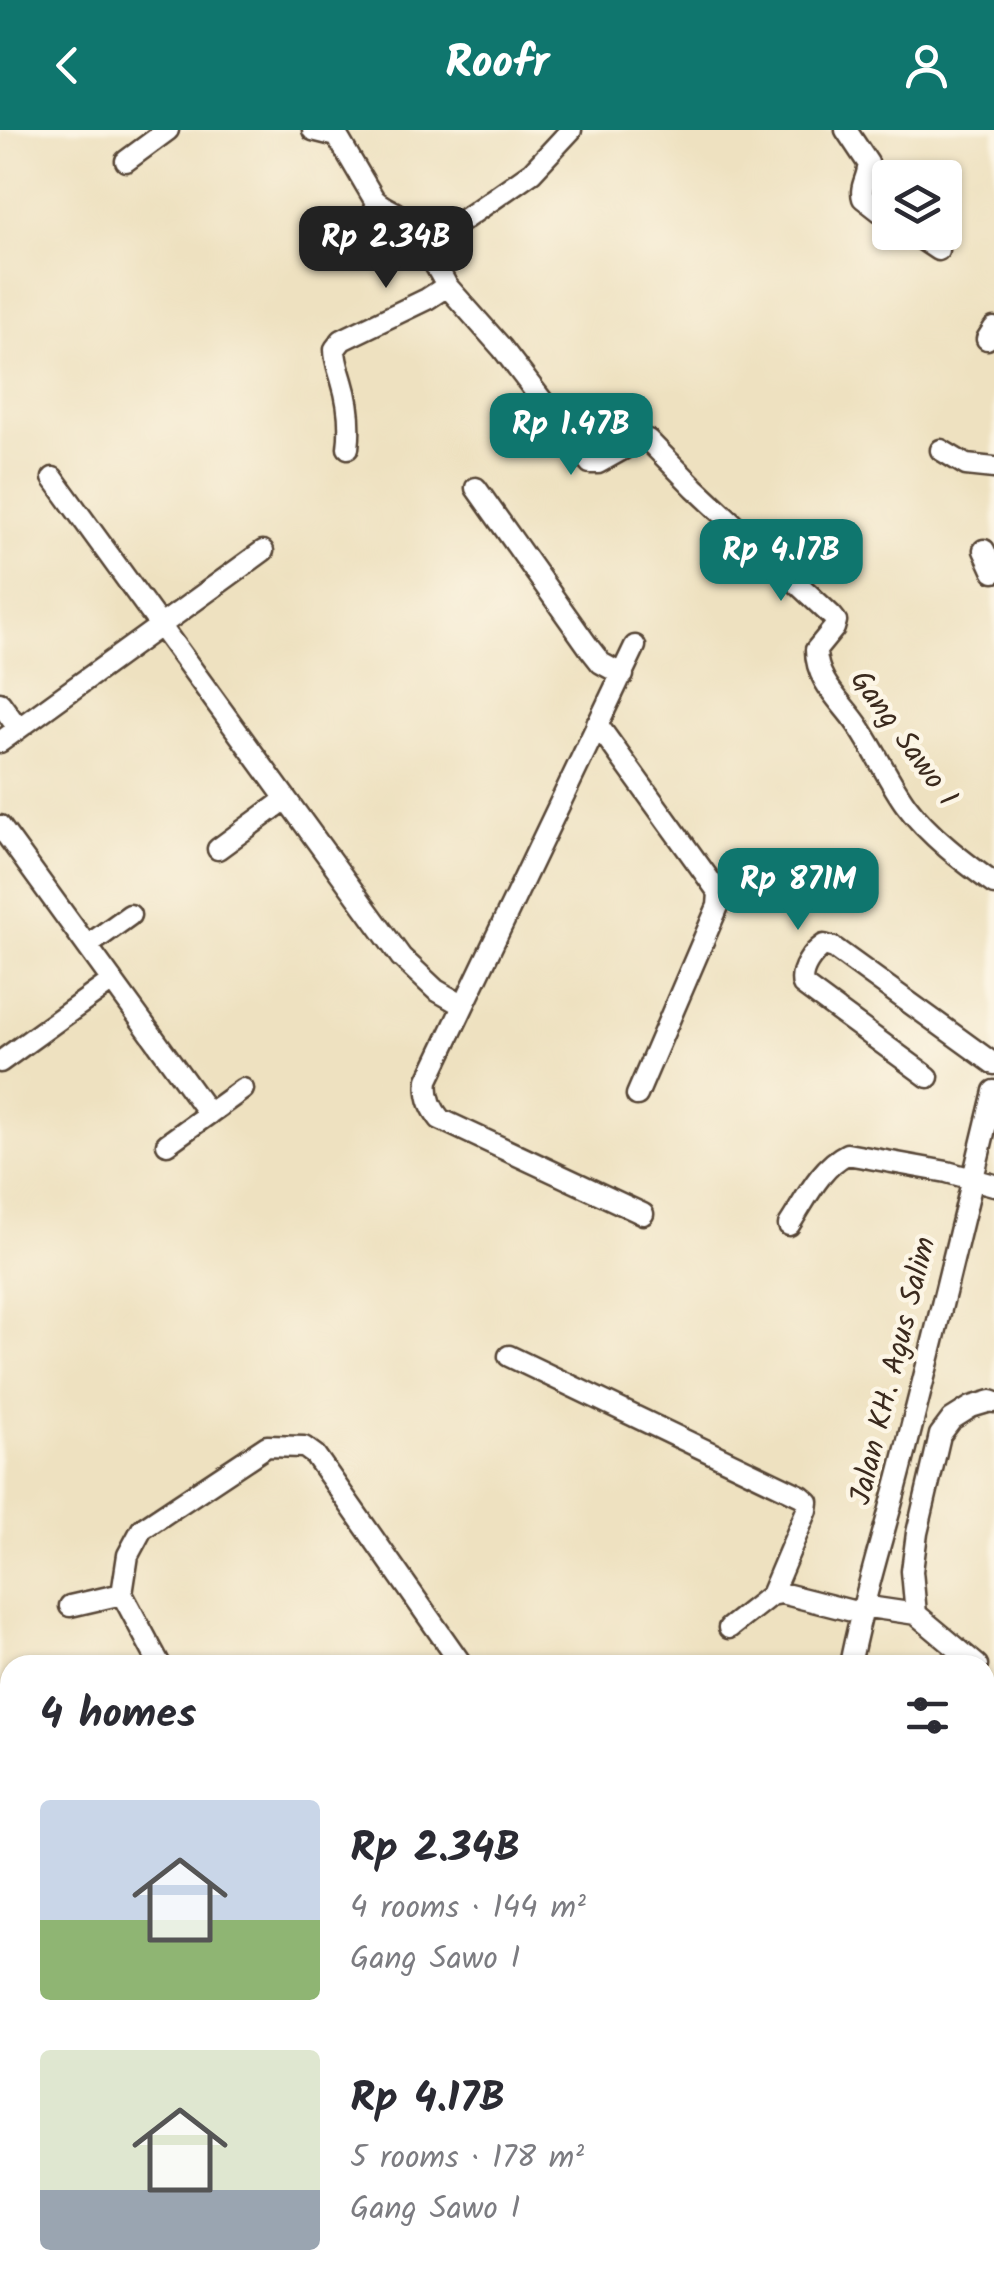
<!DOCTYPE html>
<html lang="en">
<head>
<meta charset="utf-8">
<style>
  :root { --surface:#fff; --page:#f2f2f3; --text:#2b2b33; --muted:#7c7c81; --accent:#0f766e }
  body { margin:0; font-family:Kalam,sans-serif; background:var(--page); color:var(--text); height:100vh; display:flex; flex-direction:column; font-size:38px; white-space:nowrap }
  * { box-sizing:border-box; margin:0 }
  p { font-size:32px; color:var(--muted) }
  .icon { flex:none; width:55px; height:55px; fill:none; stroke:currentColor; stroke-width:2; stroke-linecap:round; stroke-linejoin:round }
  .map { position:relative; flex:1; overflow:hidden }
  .side { position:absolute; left:0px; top:1525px; width:995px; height:642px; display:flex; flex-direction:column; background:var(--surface); border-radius:30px 30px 0 0; box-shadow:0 2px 8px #0004 }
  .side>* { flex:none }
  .buttons { position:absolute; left:872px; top:30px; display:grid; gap:20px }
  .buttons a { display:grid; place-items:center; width:90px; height:90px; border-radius:10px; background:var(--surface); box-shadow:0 2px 8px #0004; font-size:50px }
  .price { position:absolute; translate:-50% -85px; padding:0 22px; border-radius:20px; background:var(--accent); color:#fff; font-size:32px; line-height:65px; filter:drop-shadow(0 2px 5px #0008) }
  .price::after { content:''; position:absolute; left:50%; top:60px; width:30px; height:22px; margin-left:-15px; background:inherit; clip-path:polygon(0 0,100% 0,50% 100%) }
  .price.selected { background:#222; color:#fff }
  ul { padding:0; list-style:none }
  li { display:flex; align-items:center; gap:30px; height:250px; padding:0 40px }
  li span { display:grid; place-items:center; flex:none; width:280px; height:200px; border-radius:10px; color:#555 }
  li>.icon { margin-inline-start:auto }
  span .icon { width:120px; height:120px; fill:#fffc; stroke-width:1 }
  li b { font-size:42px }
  h2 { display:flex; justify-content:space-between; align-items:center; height:120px; padding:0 40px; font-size:42px }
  header { display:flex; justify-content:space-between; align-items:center; height:130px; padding:0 40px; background:var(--accent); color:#fff; font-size:45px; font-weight:600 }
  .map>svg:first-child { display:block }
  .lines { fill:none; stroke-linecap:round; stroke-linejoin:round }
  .river { stroke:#41adbf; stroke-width:30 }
  .minor-casing { stroke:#564536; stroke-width:25 }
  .minor { stroke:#fff; stroke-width:20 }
  .labels { text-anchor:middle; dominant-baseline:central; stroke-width:9; stroke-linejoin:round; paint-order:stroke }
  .street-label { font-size:30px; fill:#3b2a1e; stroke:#fcf5e5 }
</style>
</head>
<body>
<header><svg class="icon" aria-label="back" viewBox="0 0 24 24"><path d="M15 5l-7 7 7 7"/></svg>Roofr<svg class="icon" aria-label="person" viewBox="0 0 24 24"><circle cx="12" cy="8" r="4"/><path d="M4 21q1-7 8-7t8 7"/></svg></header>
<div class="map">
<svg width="994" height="2166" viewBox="0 0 994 2166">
  <rect width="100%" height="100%" fill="#fcf5e5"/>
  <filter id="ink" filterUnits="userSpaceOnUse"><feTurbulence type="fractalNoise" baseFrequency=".01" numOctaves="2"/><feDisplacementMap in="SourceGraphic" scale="20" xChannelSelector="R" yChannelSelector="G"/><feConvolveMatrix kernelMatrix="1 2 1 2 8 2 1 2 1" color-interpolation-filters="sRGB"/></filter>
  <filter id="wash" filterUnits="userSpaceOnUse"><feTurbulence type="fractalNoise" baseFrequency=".0048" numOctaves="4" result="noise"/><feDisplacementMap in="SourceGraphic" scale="40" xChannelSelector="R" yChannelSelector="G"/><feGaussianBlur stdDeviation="2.25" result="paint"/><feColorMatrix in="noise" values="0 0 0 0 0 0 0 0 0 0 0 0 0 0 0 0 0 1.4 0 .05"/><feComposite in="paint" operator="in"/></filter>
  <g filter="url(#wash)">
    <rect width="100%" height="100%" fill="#eee1c0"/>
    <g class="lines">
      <!-- river -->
      <path class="river" d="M0,1950L10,1965
        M161,2158L168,2166"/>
    </g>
  </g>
  <g filter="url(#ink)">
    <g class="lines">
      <defs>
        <path id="minor" d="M313,0L337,6L374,69C382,78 392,79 401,87C415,100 438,139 447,156L427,169L342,210L335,219C335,231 339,240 342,251C349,274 351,295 348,318
          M846,0L868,33C870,45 859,56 863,68L890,89
          M126,31L168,0
          M911,102L938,120
          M423,118L532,42L571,0
          M447,156L502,218L590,333H598L641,309L648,310L695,358L832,486L836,491L834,498L816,520C816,551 841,571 857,594C875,620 888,650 906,675C929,706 964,732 994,754
          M987,209L994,198
          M941,320L966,335L994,338
          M53,348L401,827L436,860L462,875
          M476,358L590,519L601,533L623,545
          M984,420L994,442
          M635,516L428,950C426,965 430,977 440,989L643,1084
          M0,573L18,598
          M597,594L719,763L718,776L637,965
          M0,612L263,421
          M0,696L209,984
          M218,719L286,669
          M87,816L130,785
          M0,932L112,851
          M928,947L803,855C799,841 812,823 824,815L834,818L994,934
          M167,1014L243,959
          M789,1095C805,1071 820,1037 847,1024L947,1042L994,1055
          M509,1226L801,1366L808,1372L807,1380L771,1465
          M70,1476L122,1464
          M862,1476L916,1484L977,1535
          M916,1484L912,1441L917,1403L940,1305L952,1289L971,1277L991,1271L994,1272
          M729,1498L771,1465L781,1463L860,1483
          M160,1535L122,1464L128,1425L142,1399L267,1316L304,1317L315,1325L462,1535
          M850,1535C863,1467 885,1401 902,1334C934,1210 964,1086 994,961
          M0,1599L10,1595
          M0,1646L10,1640
          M0,1764L10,1780
          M985,2083L994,2092
          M257,2158L266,2166
          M744,2158L747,2166
          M647,2166L654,2158
          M812,2166L817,2158"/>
      </defs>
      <!-- minor casing -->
      <use href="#minor" class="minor-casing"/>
      <!-- minor -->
      <use href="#minor" class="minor"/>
    </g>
  </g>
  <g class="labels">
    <!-- street labels -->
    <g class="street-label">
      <text transform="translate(903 609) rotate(54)">Gang Sawo I</text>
      <text transform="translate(894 1241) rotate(-76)">Jalan KH. Agus Salim</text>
    </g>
  </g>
</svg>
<div class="buttons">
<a><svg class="icon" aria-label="layers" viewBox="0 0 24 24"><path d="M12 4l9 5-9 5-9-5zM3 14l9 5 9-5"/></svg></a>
</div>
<b class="price selected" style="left:386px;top:161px">Rp 2.34B</b>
<b class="price" style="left:571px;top:348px">Rp 1.47B</b>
<b class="price" style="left:781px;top:474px">Rp 4.17B</b>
<b class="price" style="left:798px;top:803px">Rp 871M</b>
<section class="side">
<h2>4 homes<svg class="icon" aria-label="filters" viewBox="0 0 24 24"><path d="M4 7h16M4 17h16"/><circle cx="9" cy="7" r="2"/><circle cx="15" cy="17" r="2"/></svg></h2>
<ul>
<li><span style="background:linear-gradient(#c9d6e8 60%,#8fb573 0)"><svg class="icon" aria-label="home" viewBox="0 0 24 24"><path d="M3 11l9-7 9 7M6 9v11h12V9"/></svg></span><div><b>Rp 2.34B</b><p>4 rooms · 144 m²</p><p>Gang Sawo I</p></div></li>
<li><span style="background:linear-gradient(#dfe7d0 70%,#9aa5b1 0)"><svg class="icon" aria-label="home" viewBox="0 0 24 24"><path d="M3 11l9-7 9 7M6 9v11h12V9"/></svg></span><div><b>Rp 4.17B</b><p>5 rooms · 178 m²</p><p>Gang Sawo I</p></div></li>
</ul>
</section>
</div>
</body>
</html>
